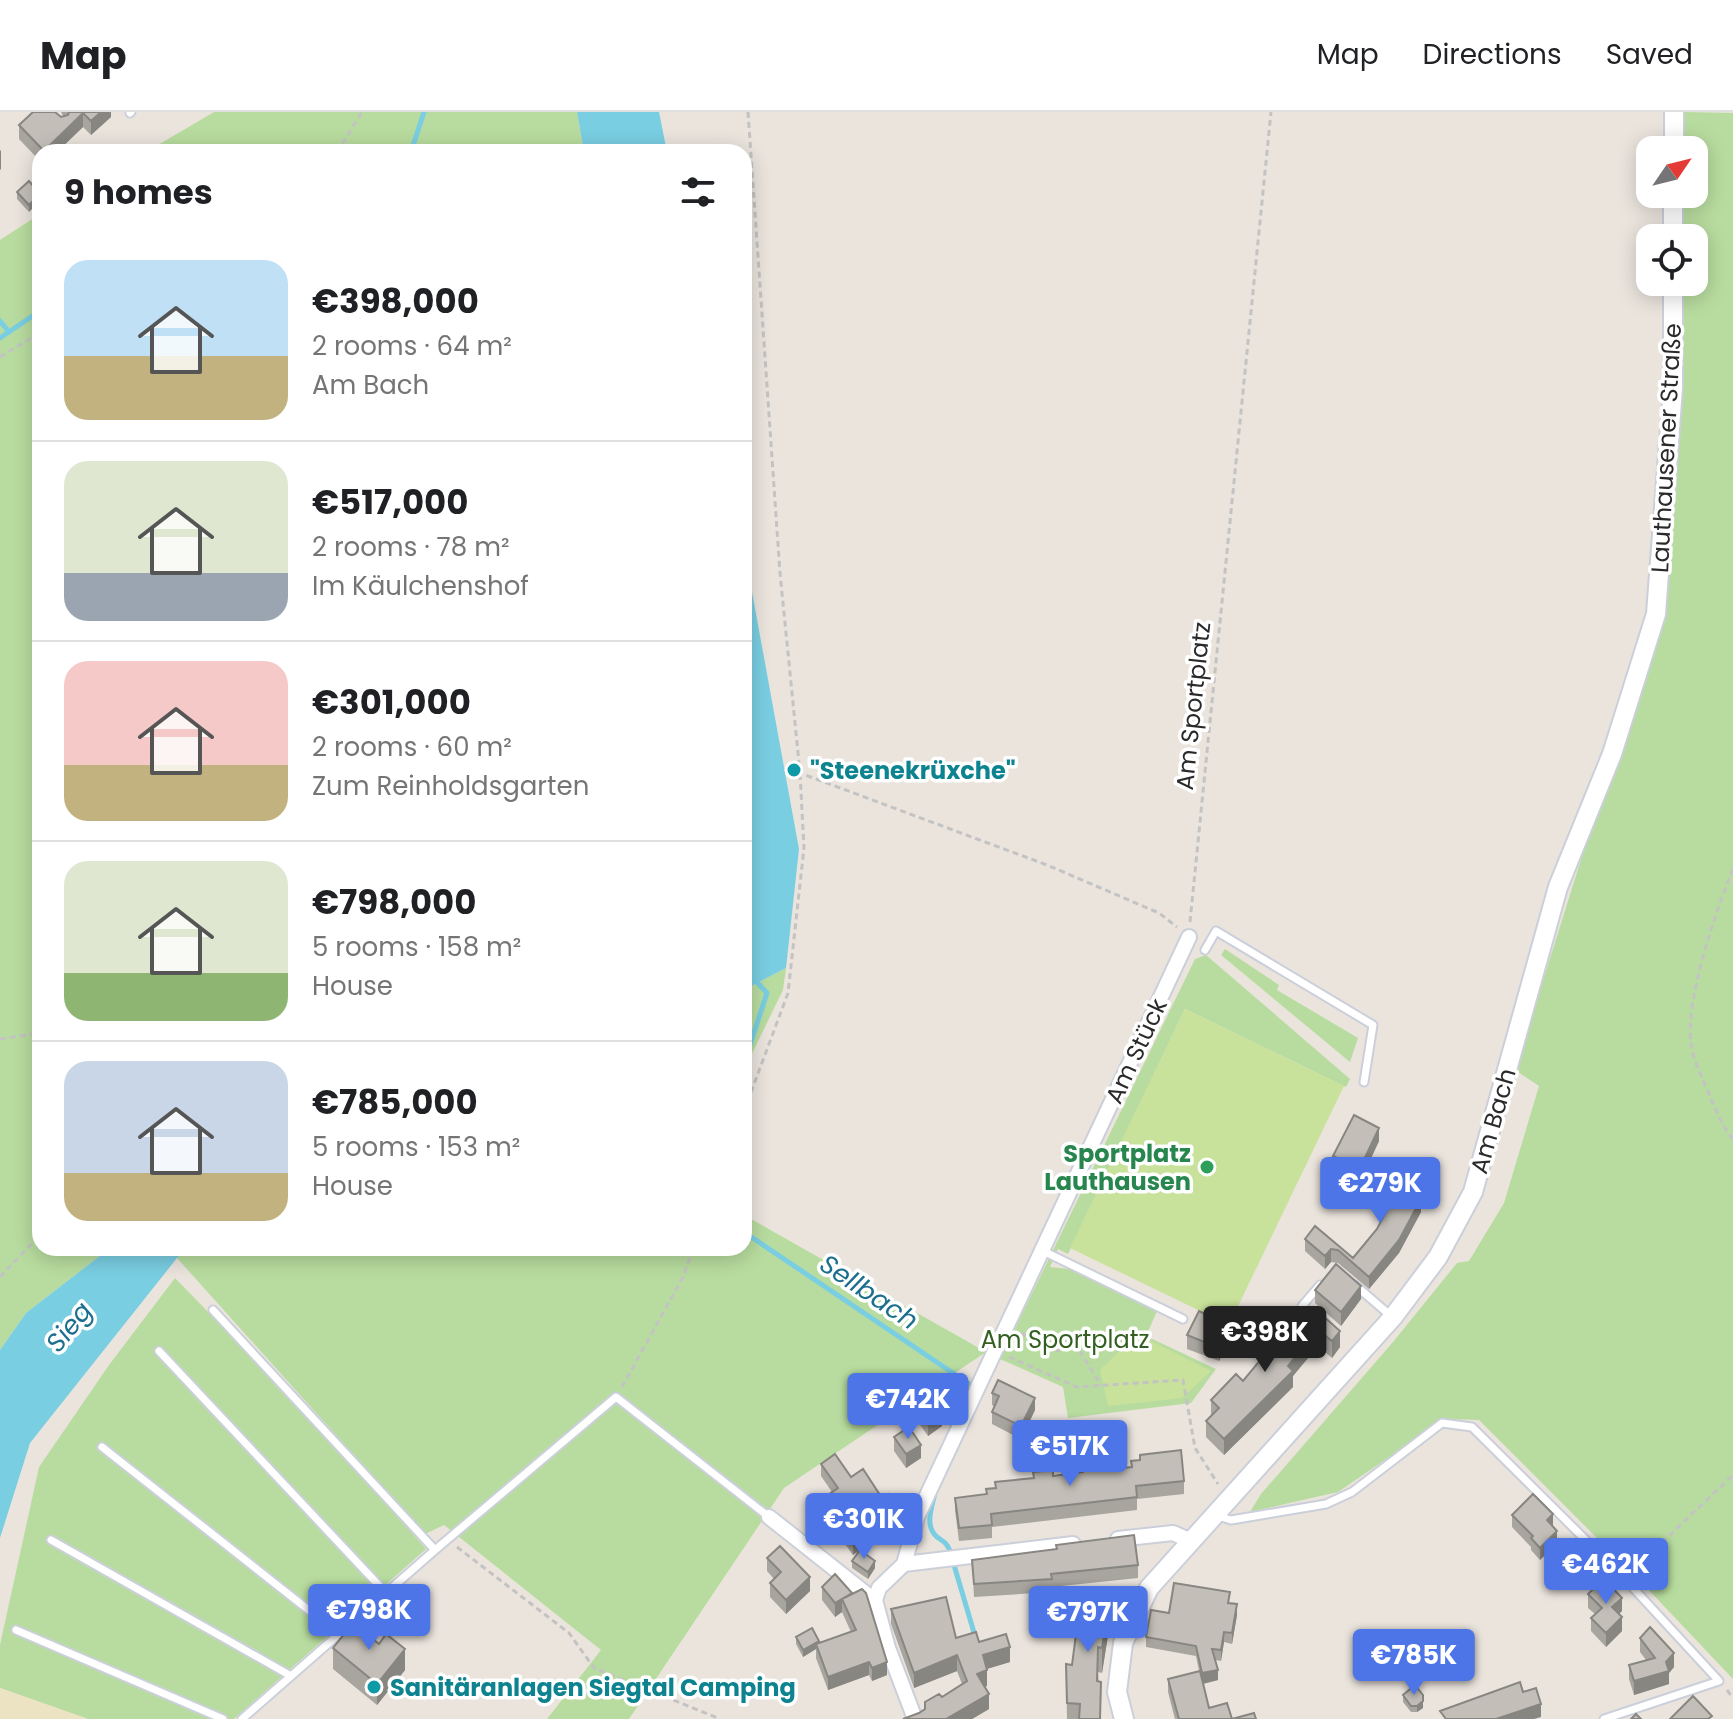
<!DOCTYPE html>
<html lang="en">
<head>
<meta charset="utf-8">
<style>
  :root { --surface:#fff; --page:#f6f6f6; --text:#202124; --muted:#757577; --line:#e0e0e0; --accent:#4d75e8 }
  body { margin:0; font-family:Poppins,sans-serif; background:var(--page); color:var(--text); height:100vh; display:flex; flex-direction:column; font-size:30px; white-space:nowrap }
  * { box-sizing:border-box; margin:0 }
  p { font-size:26px; color:var(--muted) }
  .icon { flex:none; width:44px; height:44px; fill:none; stroke:currentColor; stroke-width:2; stroke-linecap:round; stroke-linejoin:round }
  .map { position:relative; flex:1; overflow:hidden }
  .sheet { position:absolute; left:32px; top:32px; width:720px; height:1112px; display:flex; flex-direction:column; background:var(--surface); border-radius:24px; box-shadow:0 4px 20px #0003 }
  .sheet>* { flex:none }
  .needle { width:52px; rotate:55deg }
  .buttons { position:absolute; left:1636px; top:24px; display:grid; gap:16px }
  .buttons a { display:grid; place-items:center; width:72px; height:72px; border-radius:16px; background:var(--surface); box-shadow:0 4px 20px #0003; font-size:40px }
  .price { position:absolute; translate:-50% -68px; padding:0 18px; border-radius:8px; background:var(--accent); color:#fff; font-size:26px; line-height:52px; filter:drop-shadow(0 2px 4px #0008) }
  .price::after { content:''; position:absolute; left:50%; top:48px; width:24px; height:18px; margin-left:-12px; background:inherit; clip-path:polygon(0 0,100% 0,50% 100%) }
  .price.active { background:#222; color:#fff }
  ul { padding:0; list-style:none }
  li { display:flex; align-items:center; gap:24px; height:200px; padding:0 32px }
  li+li { border-top:2px solid var(--line) }
  li span { display:grid; place-items:center; flex:none; width:224px; height:160px; border-radius:24px; color:#555 }
  li>.icon { margin-inline-start:auto }
  span .icon { width:96px; height:96px; fill:#fffc; stroke-width:1 }
  li b { font-size:34px }
  h2 { display:flex; justify-content:space-between; align-items:center; height:96px; padding:0 32px; font-size:34px }
  header { display:flex; align-items:center; gap:48px; box-sizing:border-box; height:112px; padding:0 40px; background:var(--surface); border-bottom:2px solid var(--line) }
  header strong { font-size:38px }
  nav { display:flex; gap:44px; margin-inline-start:auto; font-size:28px }
  .map>svg:first-child { display:block }
  .green { fill:#b8dc9f }
  .sand { fill:#ece3c3 }
  .pitch { fill:#c9e29b }
  .water { fill:#7acee2 }
  .lines { fill:none; stroke-linecap:round; stroke-linejoin:round }
  .stream { stroke:#7acee2; stroke-width:5 }
  .service-casing { stroke:#cbcfda; stroke-width:11 }
  .minor-casing { stroke:#cbcfda; stroke-width:18 }
  .tertiary-casing { stroke:#cbcfda; stroke-width:22 }
  .path { stroke:#c3c3c3; stroke-width:3; stroke-dasharray:6 4; stroke-linecap:butt }
  .service { stroke:#fff; stroke-width:7 }
  .minor { stroke:#fff; stroke-width:14 }
  .tertiary { stroke:#fff; stroke-width:18 }
  .wall { fill:#a8a49e }
  .shaded-wall { fill:#888681 }
  .building { fill:#c3bfb8; stroke:#888681; stroke-width:2 }
  .culture-dot { fill:#0f9aa8; stroke:#fff; stroke-width:3 }
  .leisure-dot { fill:#2e9e5b; stroke:#fff; stroke-width:3 }
  .labels { text-anchor:middle; dominant-baseline:central; stroke-width:7; stroke-linejoin:round; paint-order:stroke }
  .street-label { font-size:24px; fill:#2a2a2a; stroke:#fff }
  .culture-label { font-size:24px; font-weight:bold; fill:#0d838f; stroke:#fff; text-anchor:start }
  .leisure-label { font-size:24px; font-weight:bold; fill:#27864d; stroke:#fff; text-anchor:end }
  .park-label { font-size:24px; fill:#335f21; stroke:#fff }
  .water-label { font-size:26px; font-style:italic; fill:#1b6e8d; stroke:#fff }
</style>
</head>
<body>
<header>
<strong>Map</strong>
<nav><a>Map</a><a>Directions</a><a>Saved</a></nav>
</header>
<div class="map">
<svg width="1733" height="1607" viewBox="0 0 1733 1607">
  <rect width="100%" height="100%" fill="#eae4dd"/>
  <!-- green -->
  <path class="green" d="M214,0H577L584,40H146Z
    M1685,0L1733,1V1567L1645,1474L1479,1308L1445,1307L1338,1380L1250,1400L1261,1382L1393,1230L1457,1151L1469,1149L1504,1091L1539,974L1515,958L1658,502L1678,170H1694V126H1681L1682,82H1694V38H1682Z
    M40,102V1136H110L26,1201L0,1238V128Z
    M1225,837L1279,873L1277,878L1358,926L1350,950L1221,843Z
    M1206,843L1350,967L1346,975L1185,897L1068,1142L1058,1137L1050,1155L1070,1157L1157,1199L1146,1224L1216,1257L1191,1291L1068,1306L1063,1275L1000,1247L1195,847Z
    M786,856L783,878L744,958V878Z
    M744,1103L986,1240L784,1376L629,1607H547L601,1538L444,1413L425,1422L177,1146L189,1136H744Z
    M175,1166L288,1282L426,1437L234,1607H88L0,1576V1533L39,1355L109,1253Z"/>
  <!-- sand -->
  <path class="sand" d="M0,1576L88,1607H0Z"/>
  <!-- pitch -->
  <path class="pitch" d="M1185,897L1344,974L1229,1213L1070,1136Z
    M1137,1222L1211,1259L1182,1286L1108,1294L1100,1258Z"/>
  <!-- water -->
  <path class="water" d="M577,0H659L667,40H584Z
    M744,436L799,737L786,856L744,878Z
    M110,1136H189L177,1146L30,1331L0,1426V1238L26,1201Z"/>
  <g class="lines">
    <!-- stream -->
    <path class="stream" d="M411,40L424,0
      M0,209L9,220
      M0,226L40,199
      M744,951L767,881L755,868
      M744,1120L972,1274
      M935,1381C932,1395 924,1414 937,1425C944,1430 947,1431 950,1439
      M954,1453L975,1524"/>
    <defs>
      <path id="service" d="M130,1L131,0
        M1205,838L1216,819L1373,913L1364,970
        M1041,1138L1183,1207
        M1355,1173L1391,1204
        M1302,1194L1320,1173
        M213,1198L435,1438
        M159,1239L386,1481
        M102,1335L339,1522
        M1218,1404L1231,1408L1326,1392L1352,1380L1442,1311L1472,1315L1624,1466L1719,1569L1604,1607
        M51,1428L291,1564
        M16,1518L223,1607
        M242,1607L435,1438L616,1285L769,1405"/>
      <path id="minor" d="M769,1405L874,1488
        M1118,1427L1173,1421L1191,1429
        M904,1452L917,1405L1189,825
        M915,1607L888,1536L875,1488L879,1476L904,1452L1073,1432"/>
      <path id="tertiary" d="M1674,38V0
        M1673,126V82
        M1124,1607L1117,1580L1123,1531L1149,1476L1393,1205L1438,1145L1473,1080L1558,775L1612,642L1656,502L1673,276V170"/>
    </defs>
    <!-- service casing -->
    <use href="#service" class="service-casing"/>
    <!-- minor casing -->
    <use href="#minor" class="minor-casing"/>
    <!-- tertiary casing -->
    <use href="#tertiary" class="tertiary-casing"/>
    <!-- path -->
    <path class="path" d="M748,0L780,461L800,661L1047,753L1159,801L1177,815
      M337,40L362,0
      M0,245L40,221
      M1733,757C1716,798 1685,888 1691,931C1693,950 1705,971 1712,989C1718,1002 1723,1016 1733,1027
      M1190,810L1271,0
      M0,927L40,921
      M744,999L788,881L804,736L800,661
      M0,1165L40,1123
      M1020,1221L1057,1239L1084,1224
      M1074,1230L1101,1273
      M1009,1245L1077,1275L1183,1268L1195,1336L1218,1372
      M622,1275L683,1165L693,1136
      M457,1435L569,1521L594,1556L720,1607
      M1633,1458L1733,1363
      M1727,1578L1733,1586"/>
    <!-- service -->
    <use href="#service" class="service"/>
    <!-- minor -->
    <use href="#minor" class="minor"/>
    <!-- tertiary -->
    <use href="#tertiary" class="tertiary"/>
  </g>
  <!-- wall -->
  <path class="wall" d="M61,0H111V5L91,23L83,15L57,40H40V49L19,27V13L63,4Z
    M29,69V100L17,87V80Z
    M1379,1029L1365,1059L1368,1075L1358,1095L1338,1085V1072L1342,1062L1333,1058V1044Z
    M1388,1069L1420,1075L1416,1084L1421,1100L1399,1141L1369,1177L1338,1151L1331,1150L1325,1157L1305,1139V1127L1315,1114L1353,1146L1377,1117L1394,1085L1388,1082Z
    M1315,1178L1361,1187L1341,1214L1315,1191Z
    M1292,1195L1340,1235L1332,1246L1318,1234L1293,1264V1275L1224,1343L1206,1325V1309L1211,1304V1288L1243,1269L1275,1238L1284,1226L1282,1224V1207Z
    M1187,1223L1229,1229L1219,1249L1187,1237Z
    M992,1281L1035,1298L1021,1327L992,1312V1300L994,1294L992,1293Z
    M963,1282L942,1303V1314L928,1324L916,1307V1296Z
    M894,1325L921,1346L906,1356L894,1339Z
    M1131,1349L1184,1369V1382L1137,1387V1398L992,1415V1426L959,1429L955,1398V1386L986,1382V1377L995,1376V1370L1033,1366V1360L1053,1364L1131,1355Z
    M821,1352L851,1365L899,1410L860,1438L875,1456L868,1467L852,1456V1449L859,1438L853,1443L822,1400V1387L832,1380L821,1364Z
    M1512,1403L1553,1415L1557,1431L1540,1448L1531,1438V1435L1512,1415Z
    M767,1446L810,1479L786,1502L770,1485V1471L774,1467L767,1459Z
    M972,1448L1138,1453V1466L1052,1475V1480L974,1485Z
    M835,1462L887,1563L872,1569L869,1563L828,1578L816,1546V1537L803,1545L796,1532V1525L819,1531L851,1520L842,1500L835,1505L822,1488V1475Z
    M1588,1482L1622,1499L1619,1502L1622,1519L1606,1535L1591,1519V1506L1595,1502L1588,1496Z
    M1230,1491L1237,1503L1232,1532L1224,1530L1221,1549L1215,1548L1218,1568L1203,1572L1209,1596L1232,1607H1256H1175L1168,1580V1567L1199,1559L1196,1544L1146,1535V1525L1169,1501Z
    M891,1497L956,1526L979,1530L1010,1550L987,1557V1574L985,1575L989,1597L972,1607H903L919,1601L962,1572L957,1559L914,1576L891,1512Z
    M1111,1505L1102,1561L1098,1560L1101,1607H1067L1066,1552L1072,1553Z
    M1640,1526L1674,1555L1669,1561V1572L1634,1583L1629,1567V1553L1646,1548L1640,1540Z
    M333,1536L405,1558L377,1593L333,1557Z
    M1403,1583L1423,1596L1417,1600H1411L1403,1590Z"/>
  <!-- shaded-wall -->
  <path class="shaded-wall" d="M101,0H111V5L91,23V9Z
    M83,1V15L57,40H44Z
    M1,38V57L0,58V39Z
    M40,82V89L29,100V93Z
    M1379,1016V1029L1360,1070V1056Z
    M1368,1061V1075L1358,1095V1081Z
    M1420,1062V1075L1410,1094V1081Z
    M1421,1087V1100L1399,1141L1369,1177V1165Z
    M1331,1137V1150L1325,1157V1144Z
    M1361,1174V1187L1341,1214V1200Z
    M1229,1215V1229L1219,1249V1236Z
    M1318,1218V1234L1293,1264V1275L1224,1343V1327Z
    M1340,1219V1235L1332,1246V1229Z
    M963,1271V1282L942,1303V1314L928,1324V1313L938,1296Z
    M1035,1286V1298L1021,1327V1314Z
    M921,1333V1346L906,1356V1342Z
    M899,1398V1410L853,1443V1431Z
    M1553,1402V1414L1547,1408Z
    M1557,1419V1431L1540,1448V1436Z
    M875,1449V1456L868,1467V1460Z
    M810,1465V1479L786,1502V1488Z
    M1111,1479V1505L1102,1561V1536Z
    M852,1481L842,1487V1500L835,1505V1491Z
    M1622,1486V1499L1612,1508V1495Z
    M1237,1492V1503L1232,1532V1521Z
    M1622,1505V1519L1606,1535V1521Z
    M1224,1520V1530L1221,1549V1538Z
    M819,1529V1536L816,1532V1537L803,1545V1538Z
    M1010,1535V1550L983,1558V1543Z
    M405,1537V1558L377,1593V1572Z
    M1674,1541V1555L1669,1561V1572L1634,1583V1569L1666,1550Z
    M957,1543V1559L914,1576V1561Z
    M869,1550V1563L828,1578V1565Z
    M887,1550V1563L872,1569V1556Z
    M987,1558V1574L977,1577V1562Z
    M1218,1558V1568L1202,1572V1561Z
    M989,1582V1597L972,1607H946Z
    M1423,1589V1596L1417,1600V1594Z
    M1541,1592V1605L1534,1607H1496Z"/>
  <!-- building -->
  <path class="building" d="M33,0H55L61,5L68,3L69,0H101L91,9L83,1L44,39L19,13Z
    M29,69L40,82L29,93L17,80Z
    M1354,1003L1379,1016L1360,1056L1368,1061L1358,1081L1338,1072L1348,1051L1333,1044Z
    M1398,1050L1420,1062L1410,1081L1421,1087L1399,1128L1369,1165L1338,1138L1331,1137L1325,1144L1305,1127L1315,1114L1353,1146L1377,1117L1399,1075L1388,1069Z
    M1336,1152L1361,1174L1341,1200L1315,1178Z
    M1292,1195L1315,1212L1322,1203L1340,1219L1332,1229L1318,1218L1288,1254L1293,1259L1224,1327L1206,1309L1219,1296L1211,1288L1236,1262L1243,1269L1271,1235L1275,1238L1292,1216L1282,1207Z
    M1199,1199L1229,1215L1219,1236L1187,1223Z
    M958,1266L963,1271L938,1296L942,1302L928,1313L916,1296Z
    M998,1268L1035,1286L1021,1314L992,1300L999,1284L992,1281Z
    M909,1315L921,1333L906,1342L894,1325Z
    M1181,1338L1184,1369L1136,1374L1137,1385L991,1402L992,1413L959,1416L955,1386L987,1382L986,1377L996,1376L995,1370L1034,1366L1033,1360L1053,1358V1364L1083,1360L1082,1355L1102,1353V1358L1132,1355L1131,1349L1140,1348V1343Z
    M835,1342L851,1365L863,1357L882,1386L888,1382L899,1398L853,1431L822,1387L838,1376L821,1352Z
    M1533,1382L1553,1402L1547,1408L1557,1419L1540,1436L1531,1426L1533,1424L1512,1403Z
    M1134,1423L1138,1453L1051,1462L1052,1467L974,1472L972,1448L1057,1437L1056,1433Z
    M780,1434L810,1465L786,1488L770,1471L781,1460L767,1446Z
    M860,1438L875,1449L868,1460L852,1449Z
    M835,1462L852,1481L835,1491L822,1475Z
    M1604,1467L1622,1486L1612,1495L1622,1505L1606,1521L1591,1506L1602,1496L1588,1482Z
    M1174,1471L1230,1480L1228,1491L1237,1492L1232,1521L1224,1520L1221,1538L1212,1537L1218,1558L1202,1561L1196,1534L1146,1525L1151,1498L1169,1501Z
    M1082,1476L1111,1479L1102,1536L1098,1535L1097,1569L1101,1570L1100,1607H1079L1080,1592L1067,1591L1066,1552L1072,1553Z
    M862,1477L866,1481L887,1550L872,1556L869,1550L828,1565L816,1532L856,1518L842,1487Z
    M946,1485L956,1526L976,1520L979,1530L1006,1522L1010,1535L983,1543L987,1558L977,1562L989,1582L946,1607H903L919,1601L925,1597V1590L939,1582L942,1585L967,1569L957,1543L914,1561L891,1497Z
    M353,1511L379,1532L386,1522L405,1537L377,1572L333,1536Z
    M1650,1515L1674,1541L1666,1550L1669,1559L1634,1569L1629,1553L1655,1546L1640,1526Z
    M812,1516L819,1529L803,1538L796,1525Z
    M1200,1559L1209,1596L1227,1591L1232,1607L1254,1601L1256,1607H1179L1168,1567Z
    M1520,1570L1523,1580L1536,1576L1541,1592L1496,1607H1446L1440,1599Z
    M1415,1573L1423,1583V1589L1417,1594H1411L1403,1583Z
    M1693,1584L1712,1604L1708,1607H1670Z
    M1636,1602L1641,1607H1631Z"/>
  <!-- markers -->
  <g class="culture-dot">
    <circle cx="794" cy="658" r="8"/>
    <circle cx="374" cy="1575" r="8"/>
  </g>
  <circle class="leisure-dot" cx="1207" cy="1055" r="8"/>
  <g class="labels">
    <!-- street labels -->
    <g class="street-label">
      <text transform="translate(1666 336) rotate(-87)">Lauthausener Straße</text>
      <text transform="translate(1193 594) rotate(-84)">Am Sportplatz</text>
      <text transform="translate(1136 939) rotate(-65)">Am Stück</text>
      <text transform="translate(1493 1009) rotate(-74)">Am Bach</text>
    </g>
    <!-- culture labels -->
    <g class="culture-label">
      <text x="810" y="658">"Steenekrüxche"</text>
      <text x="390" y="1575">Sanitäranlagen Siegtal Camping</text>
    </g>
    <!-- leisure labels -->
    <g class="leisure-label">
      <text x="1191" y="1041">Sportplatz<tspan x="1191" dy="28">Lauthausen</tspan></text>
    </g>
    <!-- park labels -->
    <g class="park-label">
      <text x="1065" y="1227">Am Sportplatz</text>
    </g>
    <!-- water labels -->
    <g class="water-label">
      <text transform="translate(869 1180) rotate(34)">Sellbach</text>
      <text transform="translate(69 1215) rotate(-51)">Sieg</text>
    </g>
  </g>
</svg>
<div class="buttons">
<a><svg class="needle" viewBox="-14 -14 28 28"><path d="M0-13l5 13h-10z" fill="#e53935"/><path d="M0 13l5-13h-10z" fill="#757577"/></svg></a>
<a><svg class="icon" aria-label="locate" viewBox="0 0 24 24"><circle cx="12" cy="12" r="6"/><path d="M12 2v4M12 18v4M2 12h4M18 12h4"/></svg></a>
</div>
<b class="price" style="left:1380px;top:1113px">€279K</b>
<b class="price active" style="left:1265px;top:1262px">€398K</b>
<b class="price" style="left:908px;top:1329px">€742K</b>
<b class="price" style="left:1070px;top:1376px">€517K</b>
<b class="price" style="left:864px;top:1449px">€301K</b>
<b class="price" style="left:1606px;top:1494px">€462K</b>
<b class="price" style="left:369px;top:1540px">€798K</b>
<b class="price" style="left:1088px;top:1542px">€797K</b>
<b class="price" style="left:1414px;top:1585px">€785K</b>
<section class="sheet">
<h2>9 homes<svg class="icon" aria-label="filters" viewBox="0 0 24 24"><path d="M4 7h16M4 17h16"/><circle cx="9" cy="7" r="2"/><circle cx="15" cy="17" r="2"/></svg></h2>
<ul>
<li><span style="background:linear-gradient(#bfe0f5 60%,#c2b280 0)"><svg class="icon" aria-label="home" viewBox="0 0 24 24"><path d="M3 11l9-7 9 7M6 9v11h12V9"/></svg></span><div><b>€398,000</b><p>2 rooms · 64 m²</p><p>Am Bach</p></div></li>
<li><span style="background:linear-gradient(#dfe7d0 70%,#9aa5b1 0)"><svg class="icon" aria-label="home" viewBox="0 0 24 24"><path d="M3 11l9-7 9 7M6 9v11h12V9"/></svg></span><div><b>€517,000</b><p>2 rooms · 78 m²</p><p>Im Käulchenshof</p></div></li>
<li><span style="background:linear-gradient(#f6c9c9 65%,#c2b280 0)"><svg class="icon" aria-label="home" viewBox="0 0 24 24"><path d="M3 11l9-7 9 7M6 9v11h12V9"/></svg></span><div><b>€301,000</b><p>2 rooms · 60 m²</p><p>Zum Reinholdsgarten</p></div></li>
<li><span style="background:linear-gradient(#dfe7d0 70%,#8fb573 0)"><svg class="icon" aria-label="home" viewBox="0 0 24 24"><path d="M3 11l9-7 9 7M6 9v11h12V9"/></svg></span><div><b>€798,000</b><p>5 rooms · 158 m²</p><p>House</p></div></li>
<li><span style="background:linear-gradient(#c9d6e8 70%,#c2b280 0)"><svg class="icon" aria-label="home" viewBox="0 0 24 24"><path d="M3 11l9-7 9 7M6 9v11h12V9"/></svg></span><div><b>€785,000</b><p>5 rooms · 153 m²</p><p>House</p></div></li>
</ul>
</section>
</div>
</body>
</html>
